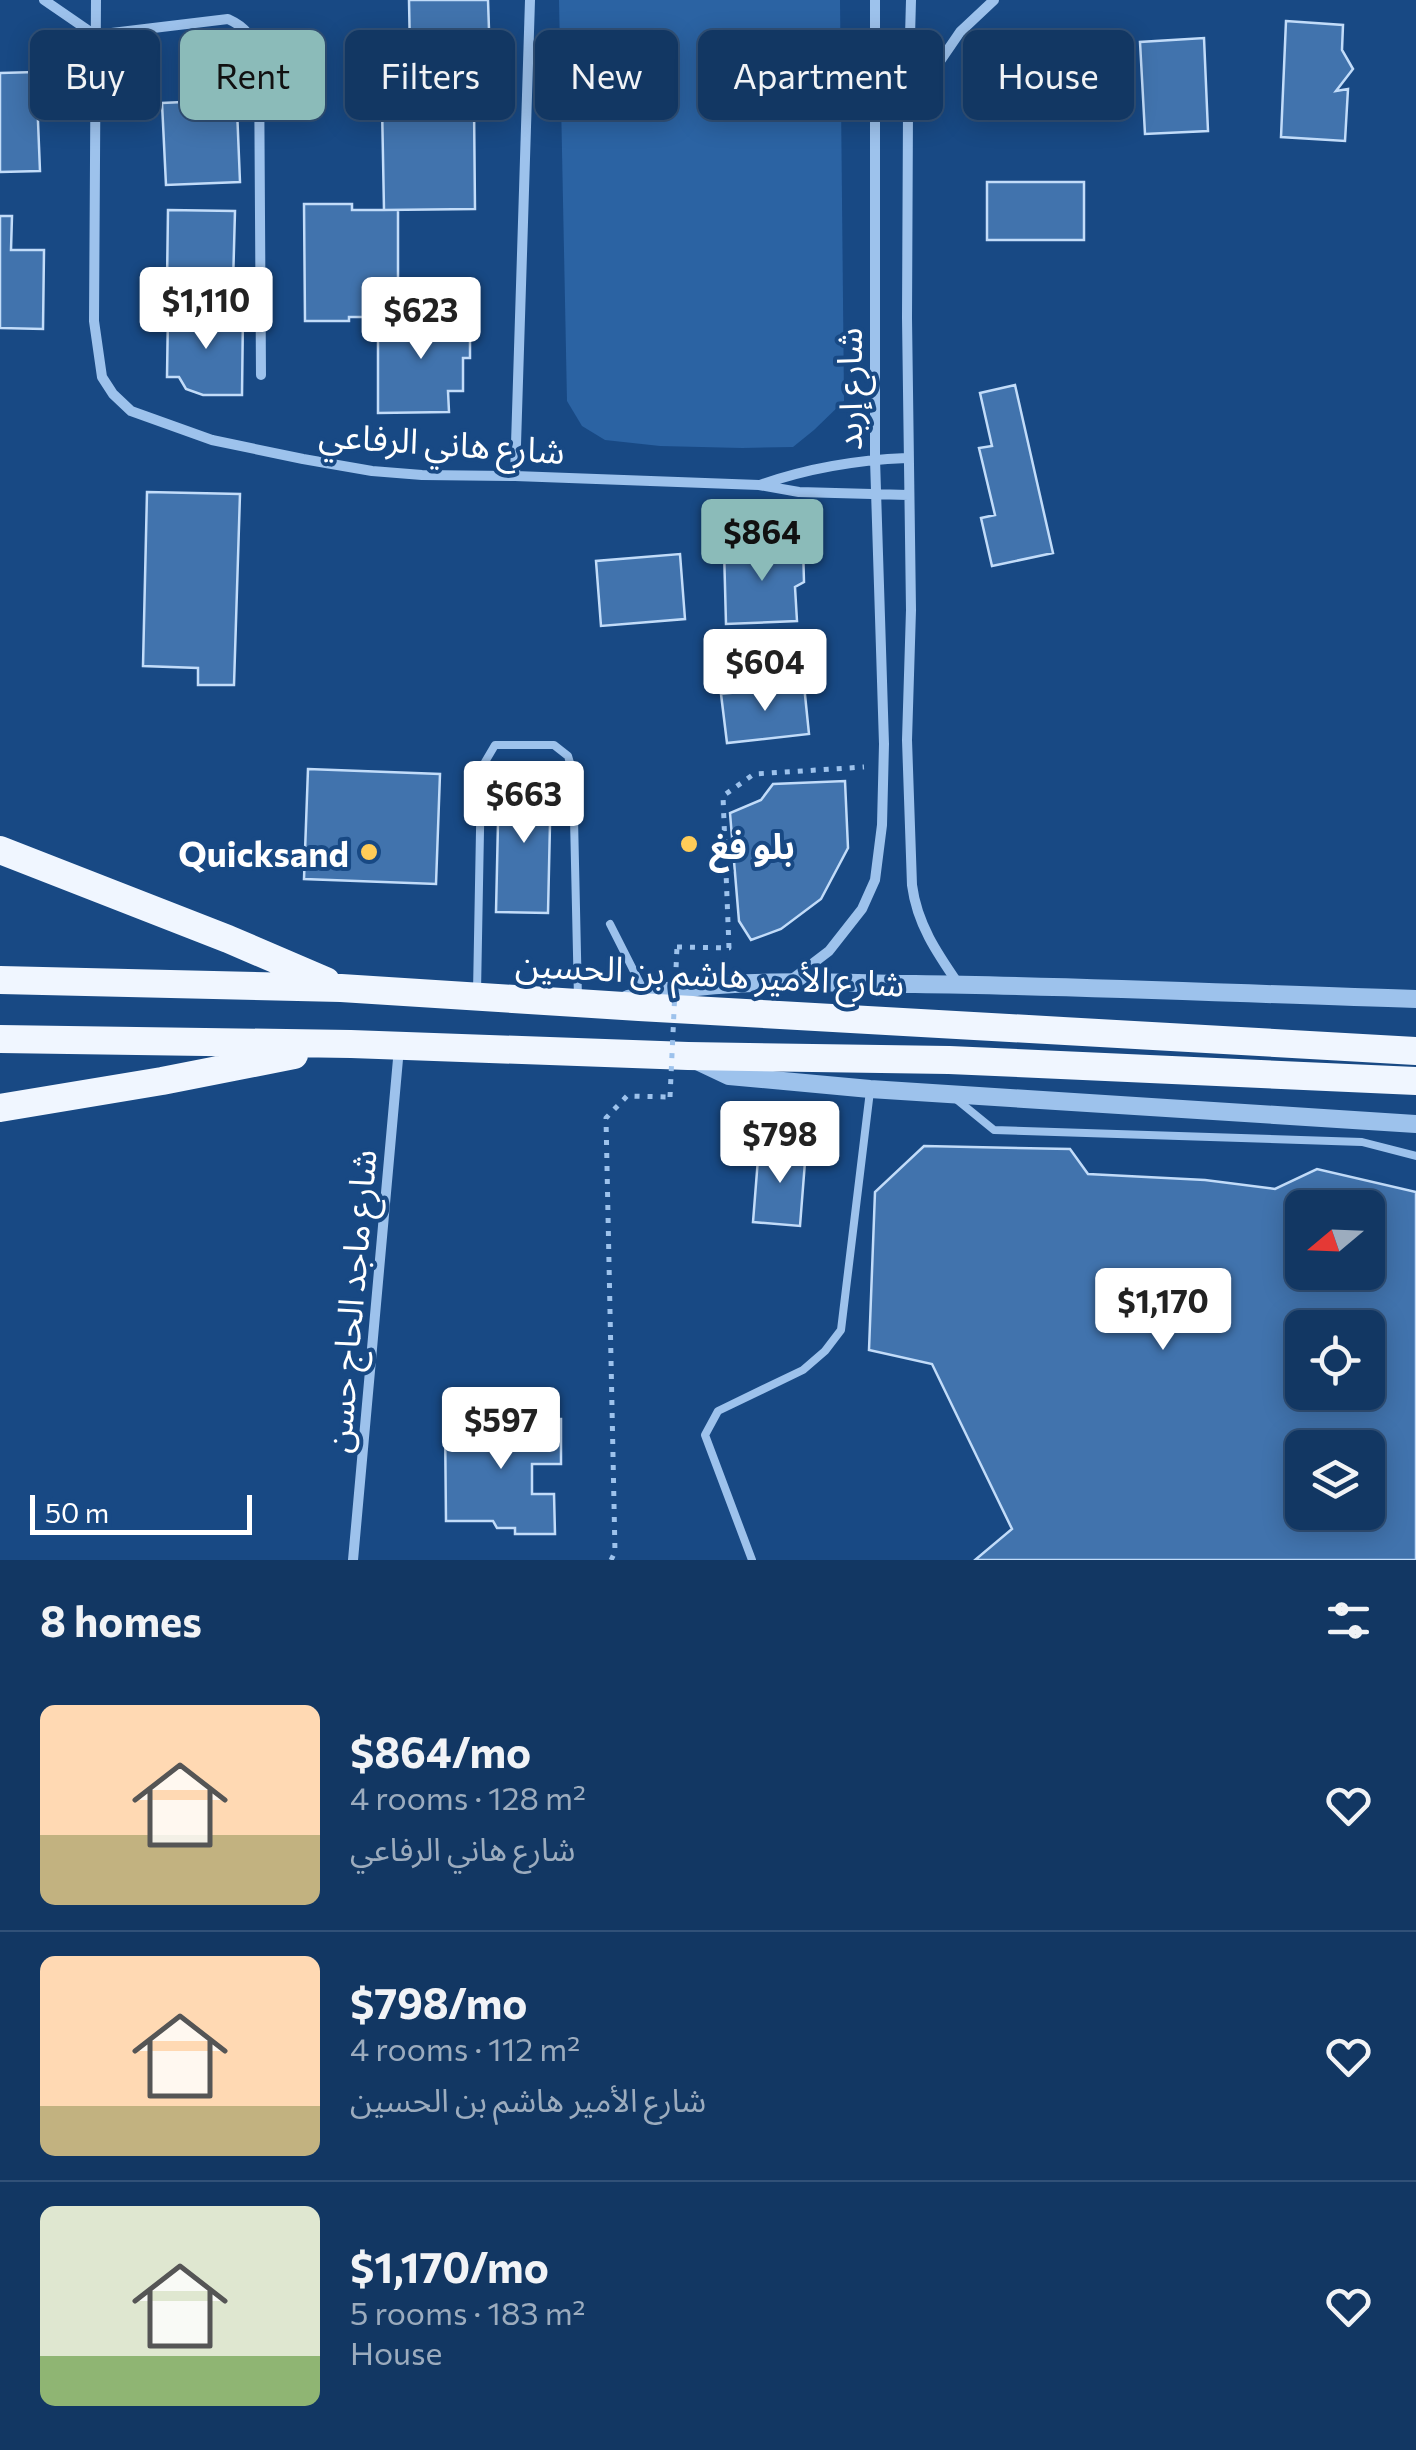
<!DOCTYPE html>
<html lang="en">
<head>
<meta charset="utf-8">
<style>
  :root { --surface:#123763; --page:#1b3f69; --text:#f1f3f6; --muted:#9cacbe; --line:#315178; --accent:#8bbbb9 }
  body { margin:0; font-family:Commissioner,"Noto Sans Arabic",sans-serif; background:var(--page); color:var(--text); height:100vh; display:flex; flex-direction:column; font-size:38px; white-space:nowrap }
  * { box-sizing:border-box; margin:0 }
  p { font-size:32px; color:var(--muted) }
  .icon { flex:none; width:55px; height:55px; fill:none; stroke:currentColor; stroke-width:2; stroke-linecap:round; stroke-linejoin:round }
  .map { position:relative; height:1560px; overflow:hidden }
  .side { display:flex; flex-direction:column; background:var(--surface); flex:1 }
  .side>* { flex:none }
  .hud { position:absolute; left:30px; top:30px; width:1358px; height:90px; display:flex; gap:20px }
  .needle { width:65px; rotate:251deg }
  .buttons { position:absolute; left:1285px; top:1190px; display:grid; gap:20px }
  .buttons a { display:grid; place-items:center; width:100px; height:100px; border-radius:15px; background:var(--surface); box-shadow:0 5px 25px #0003,0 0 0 2px var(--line); font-size:50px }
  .scale { position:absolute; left:30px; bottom:25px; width:222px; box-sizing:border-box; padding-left:10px; border:5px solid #fff; border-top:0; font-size:28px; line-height:35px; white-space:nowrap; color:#fff; -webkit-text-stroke:8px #184984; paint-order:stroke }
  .price { position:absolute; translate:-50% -85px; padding:0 22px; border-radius:10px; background:#fff; color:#222; font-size:32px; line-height:65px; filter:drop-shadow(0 2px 5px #0008) }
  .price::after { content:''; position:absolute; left:50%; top:60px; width:30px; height:22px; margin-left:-15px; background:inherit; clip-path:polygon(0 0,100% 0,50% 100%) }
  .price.on { background:var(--accent); color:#111 }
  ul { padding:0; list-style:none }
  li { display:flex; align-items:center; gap:30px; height:250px; padding:0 40px }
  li+li { border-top:2px solid var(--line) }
  li span { display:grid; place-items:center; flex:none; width:280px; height:200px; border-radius:15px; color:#555 }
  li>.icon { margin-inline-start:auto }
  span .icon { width:120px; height:120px; fill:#fffc; stroke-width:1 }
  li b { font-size:42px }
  h2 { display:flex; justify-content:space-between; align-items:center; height:120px; padding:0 40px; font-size:42px }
  .chip { padding:0 35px; border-radius:15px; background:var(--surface); box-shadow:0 5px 25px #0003,0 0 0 2px var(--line); font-size:35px; line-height:90px }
  .chip.on { background:var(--accent); color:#111 }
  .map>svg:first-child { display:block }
  .green { fill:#2b63a3 }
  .building { fill:#4173ad; stroke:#c2dcf9; stroke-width:2.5; fill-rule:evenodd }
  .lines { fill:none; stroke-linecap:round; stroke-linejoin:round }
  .path { stroke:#9dc2ec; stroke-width:5; stroke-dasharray:5 8; stroke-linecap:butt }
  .service { stroke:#9dc2ec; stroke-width:8 }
  .minor { stroke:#9dc2ec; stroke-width:10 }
  .tertiary { stroke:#9dc2ec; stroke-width:18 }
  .trunk { stroke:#f0f6ff; stroke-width:28 }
  .path-bridge { stroke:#9dc2ec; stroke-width:5; stroke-dasharray:5 8; stroke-linecap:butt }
  .poi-dot { fill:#ffcc58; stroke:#184984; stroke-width:4 }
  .labels { text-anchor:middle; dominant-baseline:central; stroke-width:8; stroke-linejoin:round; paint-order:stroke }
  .street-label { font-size:35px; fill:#fff; stroke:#184984 }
  .poi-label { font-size:35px; font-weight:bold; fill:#fff; stroke:#184984; text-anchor:start }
</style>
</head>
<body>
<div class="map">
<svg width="1416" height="1560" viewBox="0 0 1416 1560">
  <rect width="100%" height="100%" fill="#184984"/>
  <!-- green -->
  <path class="green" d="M559,0H840L844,401L814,430L793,447L742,448L660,446L605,440L582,426L567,401Z"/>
  <!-- building -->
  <path class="building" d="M409,0H488L490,60H463V51L410,52Z
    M1286,21L1343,25L1342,50L1353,69L1336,91L1348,89L1345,141L1281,137Z
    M1204,38L1208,131L1145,134L1140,42Z
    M36,72L40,171L0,172V73Z
    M205,101V110L237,109L240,182L166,185L162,103Z
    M382,105H474L475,209L384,210Z
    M987,182H1084V240H987Z
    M304,204H352V210H398V317H349V321H305Z
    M168,210L235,211L233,284L167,282Z
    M0,216H12L11,250H44L43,329L0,328Z
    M168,312L243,313L242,395H203L186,389L179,377H167Z
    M378,317H470V358H463V391H448L449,412L378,413Z
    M1015,385L1053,553L992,566L981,518L995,515L979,448L992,446L980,393Z
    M147,492L240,494L234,685H198V668L143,666Z
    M803,546L804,582L795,587L797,621L726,624L724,549Z
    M680,554L685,619L601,626L596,561Z
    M804,685L809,734L727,743L721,694Z
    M308,769L440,774L436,884L304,879Z
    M499,778L551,779L548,913L496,912Z
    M845,781L848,848L821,899L781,929L751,940L739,921L730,813L761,800L773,784Z
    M759,1146L806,1149L800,1226L753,1222Z
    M924,1146L1070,1149L1088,1174L1205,1180L1275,1189L1317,1169L1416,1192V1560H975L1012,1529L932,1364L869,1350L875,1192ZM1302,1208H1368V1272H1302ZM1302,1328H1368V1392H1302ZM1302,1448H1368V1512H1302Z
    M561,1419V1464H532V1494H554L555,1534H515V1528H497L493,1521H446L445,1420Z"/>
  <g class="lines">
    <!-- path -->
    <path class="path" d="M677,947L729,948L723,796L754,774L864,767
      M611,1560L615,1552L606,1118L627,1096L670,1097"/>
    <!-- service -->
    <path class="service" d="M610,924L646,995
      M477,992L481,777L485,762L495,745H554L568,756L573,773L578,999
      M956,1099L994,1130L1362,1142L1416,1156
      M752,1560L705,1435L718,1411L803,1370L825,1351L841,1330L870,1091"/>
    <!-- minor -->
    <path class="minor" d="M44,0L95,35L228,19C248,28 251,37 259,57L261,375
      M96,0L94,321L102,377L113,394L131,411L212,440L303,459L372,471L422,475L515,476L759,485L799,492L908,495
      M911,0L908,109L907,318L911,610L907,740L912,885C917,924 937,953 959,985
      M908,108L960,32L994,0
      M515,476L530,0
      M760,485C808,468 857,460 907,458
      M791,980L829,951L862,909L875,880L882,825L884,744L875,459V0
      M353,1560L399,1048"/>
    <!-- tertiary -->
    <path class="tertiary" d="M628,999C721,976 820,983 915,984C1082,986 1249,994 1416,999
      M693,1059L729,1076L870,1089L1416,1124"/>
    <!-- trunk -->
    <path class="trunk" d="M0,850L228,939L326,981
      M0,980L341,988L639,1007L1416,1051
      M0,1039L351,1044L688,1056L949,1060L1416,1081
      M0,1108L162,1081L294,1055"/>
    <!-- path-bridge -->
    <path class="path-bridge" d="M670,1097L677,947"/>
  </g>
  <!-- markers -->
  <g class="poi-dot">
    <circle cx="689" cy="844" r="10"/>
    <circle cx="369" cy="852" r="10"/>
  </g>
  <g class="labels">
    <!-- street labels -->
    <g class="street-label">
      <text transform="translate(847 389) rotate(-90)">شارع إربد</text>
      <text transform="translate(442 441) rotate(4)">شارع هاني الرفاعي</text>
      <text transform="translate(710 972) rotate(3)">شارع الأمير هاشم بن الحسين</text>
      <text transform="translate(349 1301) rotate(-85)">شارع ماجد الحاج حسن</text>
    </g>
    <!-- poi labels -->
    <g class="poi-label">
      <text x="709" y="844">بلو فغ</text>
      <text x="349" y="852" text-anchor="end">Quicksand</text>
    </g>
  </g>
</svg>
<div class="buttons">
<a><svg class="needle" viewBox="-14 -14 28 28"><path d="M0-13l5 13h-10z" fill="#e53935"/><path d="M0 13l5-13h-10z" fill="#9cacbe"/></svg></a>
<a><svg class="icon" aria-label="locate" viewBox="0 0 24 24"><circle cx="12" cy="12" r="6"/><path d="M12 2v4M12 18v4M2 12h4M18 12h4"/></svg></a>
<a><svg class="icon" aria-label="layers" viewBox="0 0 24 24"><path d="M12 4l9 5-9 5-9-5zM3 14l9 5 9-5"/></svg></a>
</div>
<div class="scale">50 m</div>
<b class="price" style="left:206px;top:352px">$1,110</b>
<b class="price" style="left:421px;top:362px">$623</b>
<b class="price on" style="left:762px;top:584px">$864</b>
<b class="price" style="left:765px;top:714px">$604</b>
<b class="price" style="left:524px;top:846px">$663</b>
<b class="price" style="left:780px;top:1186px">$798</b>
<b class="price" style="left:1163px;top:1353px">$1,170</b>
<b class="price" style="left:501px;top:1472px">$597</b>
<div class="hud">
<a class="chip">Buy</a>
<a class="chip on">Rent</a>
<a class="chip">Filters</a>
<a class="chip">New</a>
<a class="chip">Apartment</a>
<a class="chip">House</a>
</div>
</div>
<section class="side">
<h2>8 homes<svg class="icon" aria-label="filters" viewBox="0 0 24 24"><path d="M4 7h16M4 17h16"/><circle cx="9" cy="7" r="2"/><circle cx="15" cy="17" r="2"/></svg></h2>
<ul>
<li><span style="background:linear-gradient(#ffd9b3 65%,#c2b280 0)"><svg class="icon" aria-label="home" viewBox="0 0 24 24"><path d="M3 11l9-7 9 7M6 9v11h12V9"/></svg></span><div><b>$864/mo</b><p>4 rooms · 128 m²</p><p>شارع هاني الرفاعي</p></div><svg class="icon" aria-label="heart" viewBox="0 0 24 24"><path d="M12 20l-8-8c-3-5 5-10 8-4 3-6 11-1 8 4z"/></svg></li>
<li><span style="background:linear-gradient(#ffd9b3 75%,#c2b280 0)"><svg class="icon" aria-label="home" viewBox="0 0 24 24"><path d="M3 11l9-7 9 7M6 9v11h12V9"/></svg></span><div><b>$798/mo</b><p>4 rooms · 112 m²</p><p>شارع الأمير هاشم بن الحسين</p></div><svg class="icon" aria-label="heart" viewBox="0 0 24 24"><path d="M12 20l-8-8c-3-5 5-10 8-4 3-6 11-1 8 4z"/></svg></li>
<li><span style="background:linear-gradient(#dfe7d0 75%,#8fb573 0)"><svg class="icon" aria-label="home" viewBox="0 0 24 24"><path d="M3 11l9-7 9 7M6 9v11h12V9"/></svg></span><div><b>$1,170/mo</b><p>5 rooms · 183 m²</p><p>House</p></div><svg class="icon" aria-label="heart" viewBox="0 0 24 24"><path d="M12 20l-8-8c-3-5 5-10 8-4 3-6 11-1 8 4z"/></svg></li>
</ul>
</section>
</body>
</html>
